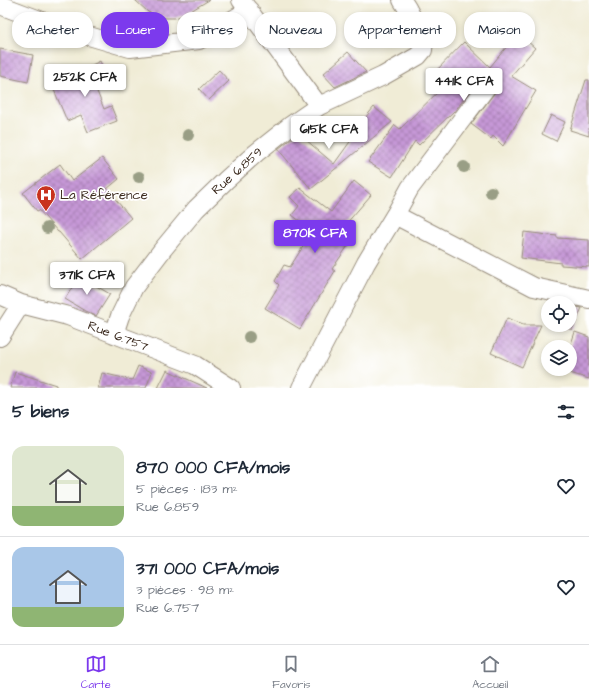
<!DOCTYPE html>
<html lang="fr">
<head>
<meta charset="utf-8">
<style>
  :root { --surface:#fff; --page:#f2f2f3; --text:#1f2937; --muted:#747a83; --line:#e0e1e3; --accent:#7c3aed }
  body { margin:0; font-family:"Architects Daughter",sans-serif; background:var(--page); color:var(--text); height:100vh; display:flex; flex-direction:column; font-size:15px; white-space:nowrap }
  * { box-sizing:border-box; margin:0 }
  p { font-size:13px; color:var(--muted) }
  .icon { flex:none; width:22px; height:22px; fill:none; stroke:currentColor; stroke-width:2; stroke-linecap:round; stroke-linejoin:round }
  .map { position:relative; height:388px; overflow:hidden }
  .sheet { display:flex; flex-direction:column; background:var(--surface); flex:1 }
  .sheet>* { flex:none }
  .guide { position:absolute; left:12px; top:12px; width:565px; height:36px; display:flex; gap:8px }
  .tools { position:absolute; left:541px; top:296px; display:grid; gap:8px }
  .tools a { display:grid; place-items:center; width:36px; height:36px; border-radius:50%; background:var(--surface); box-shadow:0 2px 6px #0003; font-size:20px }
  .price { position:absolute; translate:-50% -34px; padding:0 9px; border-radius:4px; background:#fff; color:#222; font-size:13px; line-height:26px; filter:drop-shadow(0 1px 2px #0008) }
  .price::after { content:''; position:absolute; left:50%; top:24px; width:12px; height:9px; margin-left:-6px; background:inherit; clip-path:polygon(0 0,100% 0,50% 100%) }
  .price.active { background:var(--accent); color:#fff }
  ul { padding:0; list-style:none }
  li { display:flex; align-items:center; gap:12px; height:100px; padding:0 12px }
  li+li { border-top:1px solid var(--line) }
  li span { display:grid; place-items:center; flex:none; width:112px; height:80px; border-radius:12px; color:#555 }
  li>.icon { margin-inline-start:auto }
  span .icon { width:48px; height:48px; fill:#fffc; stroke-width:1 }
  li b { font-size:17px }
  h2 { display:flex; justify-content:space-between; align-items:center; height:48px; padding:0 12px; font-size:17px }
  .chip { padding:0 14px; border-radius:16px; background:var(--surface); box-shadow:0 2px 6px #0003; font-size:14px; line-height:36px }
  .chip.active { background:var(--accent); color:#fff }
  .tabs { display:flex; justify-content:space-around; align-items:center; height:56px; border-top:1px solid var(--line); background:var(--surface); font-size:11px; color:var(--muted) }
  .tabs a { display:grid; justify-items:center; gap:2px }
  .tabs .active { color:var(--accent) }
  .map>svg:first-child { display:block }
  .building { fill:url(#building-cross-hatch) }
  .lines { fill:none; stroke-linecap:round; stroke-linejoin:round }
  .minor-casing { stroke:#968b7a; stroke-width:20 }
  .minor { stroke:#fff; stroke-width:18 }
  .tree { fill:#999e85 }
  .labels { text-anchor:middle; dominant-baseline:central; stroke-width:3.5; stroke-linejoin:round; paint-order:stroke }
  .street-label { font-size:13px; fill:#3b2a1e; stroke:#fff }
  .poi-label { font-size:13px; fill:#3b2a1e; stroke:#fff; text-anchor:start }
</style>
</head>
<body>
<div class="map">
<svg width="589" height="388" viewBox="0 0 589 388">
  <defs>
    <pattern id="building-cross-hatch" width="8" height="8" patternUnits="userSpaceOnUse"><rect width="8" height="8" fill="#c698d7"/><path d="M0 0l8 8M0 8l8-8" fill="none" stroke="#a27cae"/></pattern>
  </defs>
  <rect width="100%" height="100%" fill="#fff"/>
  <filter id="ink" filterUnits="userSpaceOnUse"><feTurbulence type="fractalNoise" baseFrequency=".025" numOctaves="2"/><feDisplacementMap in="SourceGraphic" scale="8" xChannelSelector="R" yChannelSelector="G"/><feConvolveMatrix kernelMatrix="1 2 1 2 8 2 1 2 1" color-interpolation-filters="sRGB"/></filter>
  <filter id="wash" filterUnits="userSpaceOnUse"><feTurbulence type="fractalNoise" baseFrequency=".012" numOctaves="4" result="noise"/><feDisplacementMap in="SourceGraphic" scale="16" xChannelSelector="R" yChannelSelector="G"/><feGaussianBlur stdDeviation="0.9" result="paint"/><feColorMatrix in="noise" values="0 0 0 0 0 0 0 0 0 0 0 0 0 0 0 0 0 1.4 0 .05"/><feComposite in="paint" operator="in"/></filter>
  <g filter="url(#wash)">
    <rect width="100%" height="100%" fill="#f0ecd6"/>
    <g id="blocks">
      <!-- building -->
      <path class="building" d="M135,0H209L184,15L175,18H166L157,16L148,12Z
        M518,33L535,48L511,76L536,91L503,146L493,136L491,139L471,124L496,91L498,87V81L495,77L489,75L484,76L480,78L454,112V111L419,145L415,141L392,177L368,162L395,125L400,129L445,85L434,73L464,42L490,67Z
        M0,49L33,55L28,82L0,76Z
        M348,52L366,72L335,87L323,74Z
        M100,61L107,77L94,84L104,109L111,106L117,121L88,132L81,115L67,121L52,85Z
        M219,70L229,81L209,100L199,89Z
        M586,80H589V136L570,130Z
        M374,107L392,122L311,189L278,149L298,133L334,164L362,125L360,124Z
        M551,115L565,122L556,141L542,134Z
        M102,158L119,179L107,189L131,218L82,259L59,232H58L39,210L37,211L23,193L60,164L72,181Z
        M354,181L371,195L339,232L352,240L332,269L335,271L300,329L265,308L279,285L275,281L284,265L290,267L313,231L292,215L299,206L290,197L300,188L331,212Z
        M524,232L557,236V238L589,240V267L561,265V263L521,258Z
        M79,276L110,294L96,316L85,311L65,299Z
        M570,306L582,308L572,330L560,325H570Z
        M507,318L523,325H541L522,367L491,353Z
        M575,332L589,337V379L570,373V347Z
        M138,366L152,372L146,388H98L102,373L132,380Z
        M167,370L207,388H158Z
        M15,372L56,385V388H10Z"/>
    </g>
  </g>
  <g filter="url(#ink)">
    <use href="#blocks" fill-opacity="0" stroke="#968b7a" stroke-width="1"/>
    <g class="lines">
      <defs>
        <path id="minor" d="M241,0L319,106
          M0,5L58,27L130,48L199,40L249,10
          M395,215L534,287L589,299
          M0,295L21,304L68,316L195,365L231,388
          M114,334L120,316L134,287L163,249L196,209L226,180L256,153L290,126L319,106L383,76L418,56L423,50L424,40L407,8L402,0
          M0,337L21,304
          M301,388L366,263L395,215L410,188L488,85"/>
      </defs>
      <!-- minor casing -->
      <use href="#minor" class="minor-casing"/>
      <!-- minor -->
      <use href="#minor" class="minor"/>
    </g>
    <!-- trees -->
    <g class="tree">
      <circle cx="188" cy="135" r="6"/>
      <circle cx="464" cy="167" r="6"/>
      <circle cx="139" cy="177" r="6"/>
      <circle cx="491" cy="192" r="6"/>
      <circle cx="47" cy="228" r="6"/>
      <circle cx="249" cy="337" r="6"/>
    </g>
  </g>
  <!-- icons -->
  <defs>
    <symbol id="hospital-pin" viewBox="-11 -11 22 30"><path d="M0 17L-7.5 6A9.5 9.5 0 1 1 7.5 6Z" fill="#c8321e" stroke="#fff"/><path d="M-5-5h3v3.5h4V-5h3V5h-3V1.5h-4V5h-3Z" fill="#fff"/></symbol>
  </defs>
  <g fill-rule="evenodd">
    <use href="#hospital-pin" x="35" y="184" width="22" height="30"/>
  </g>
  <g class="labels">
    <!-- street labels -->
    <g class="street-label">
      <text transform="translate(237 171) rotate(-42)">Rue 6.859</text>
      <text transform="translate(118 336) rotate(21)">Rue 6.757</text>
    </g>
    <!-- poi labels -->
    <g class="poi-label">
      <text x="60" y="195">La Référence</text>
    </g>
  </g>
</svg>
<div class="tools">
<a><svg class="icon" aria-label="locate" viewBox="0 0 24 24"><circle cx="12" cy="12" r="6"/><path d="M12 2v4M12 18v4M2 12h4M18 12h4"/></svg></a>
<a><svg class="icon" aria-label="layers" viewBox="0 0 24 24"><path d="M12 4l9 5-9 5-9-5zM3 14l9 5 9-5"/></svg></a>
</div>
<b class="price" style="left:85px;top:98px">252K CFA</b>
<b class="price" style="left:464px;top:102px">441K CFA</b>
<b class="price" style="left:329px;top:150px">615K CFA</b>
<b class="price active" style="left:315px;top:254px">870K CFA</b>
<b class="price" style="left:87px;top:296px">371K CFA</b>
<div class="guide">
<a class="chip">Acheter</a>
<a class="chip active">Louer</a>
<a class="chip">Filtres</a>
<a class="chip">Nouveau</a>
<a class="chip">Appartement</a>
<a class="chip">Maison</a>
</div>
</div>
<section class="sheet">
<h2>5 biens<svg class="icon" aria-label="filters" viewBox="0 0 24 24"><path d="M4 7h16M4 17h16"/><circle cx="9" cy="7" r="2"/><circle cx="15" cy="17" r="2"/></svg></h2>
<ul>
<li><span style="background:linear-gradient(#dfe7d0 75%,#8fb573 0)"><svg class="icon" aria-label="home" viewBox="0 0 24 24"><path d="M3 11l9-7 9 7M6 9v11h12V9"/></svg></span><div><b>870 000 CFA/mois</b><p>5 pièces · 183 m²</p><p>Rue 6.859</p></div><svg class="icon" aria-label="heart" viewBox="0 0 24 24"><path d="M12 20l-8-8c-3-5 5-10 8-4 3-6 11-1 8 4z"/></svg></li>
<li><span style="background:linear-gradient(#a9c7e8 75%,#8fb573 0)"><svg class="icon" aria-label="home" viewBox="0 0 24 24"><path d="M3 11l9-7 9 7M6 9v11h12V9"/></svg></span><div><b>371 000 CFA/mois</b><p>3 pièces · 98 m²</p><p>Rue 6.757</p></div><svg class="icon" aria-label="heart" viewBox="0 0 24 24"><path d="M12 20l-8-8c-3-5 5-10 8-4 3-6 11-1 8 4z"/></svg></li>
</ul>
</section>
<nav class="tabs">
<a class="active"><svg class="icon" aria-label="map" viewBox="0 0 24 24"><path d="M3 6l6-2 6 2 6-2v14l-6 2-6-2-6 2zM9 4v14M15 6v14"/></svg>Carte</a>
<a><svg class="icon" aria-label="saved" viewBox="0 0 24 24"><path d="M7 4h10v16l-5-4-5 4z"/></svg>Favoris</a>
<a><svg class="icon" aria-label="home" viewBox="0 0 24 24"><path d="M3 11l9-7 9 7M6 9v11h12V9"/></svg>Accueil</a>
</nav>
</body>
</html>
